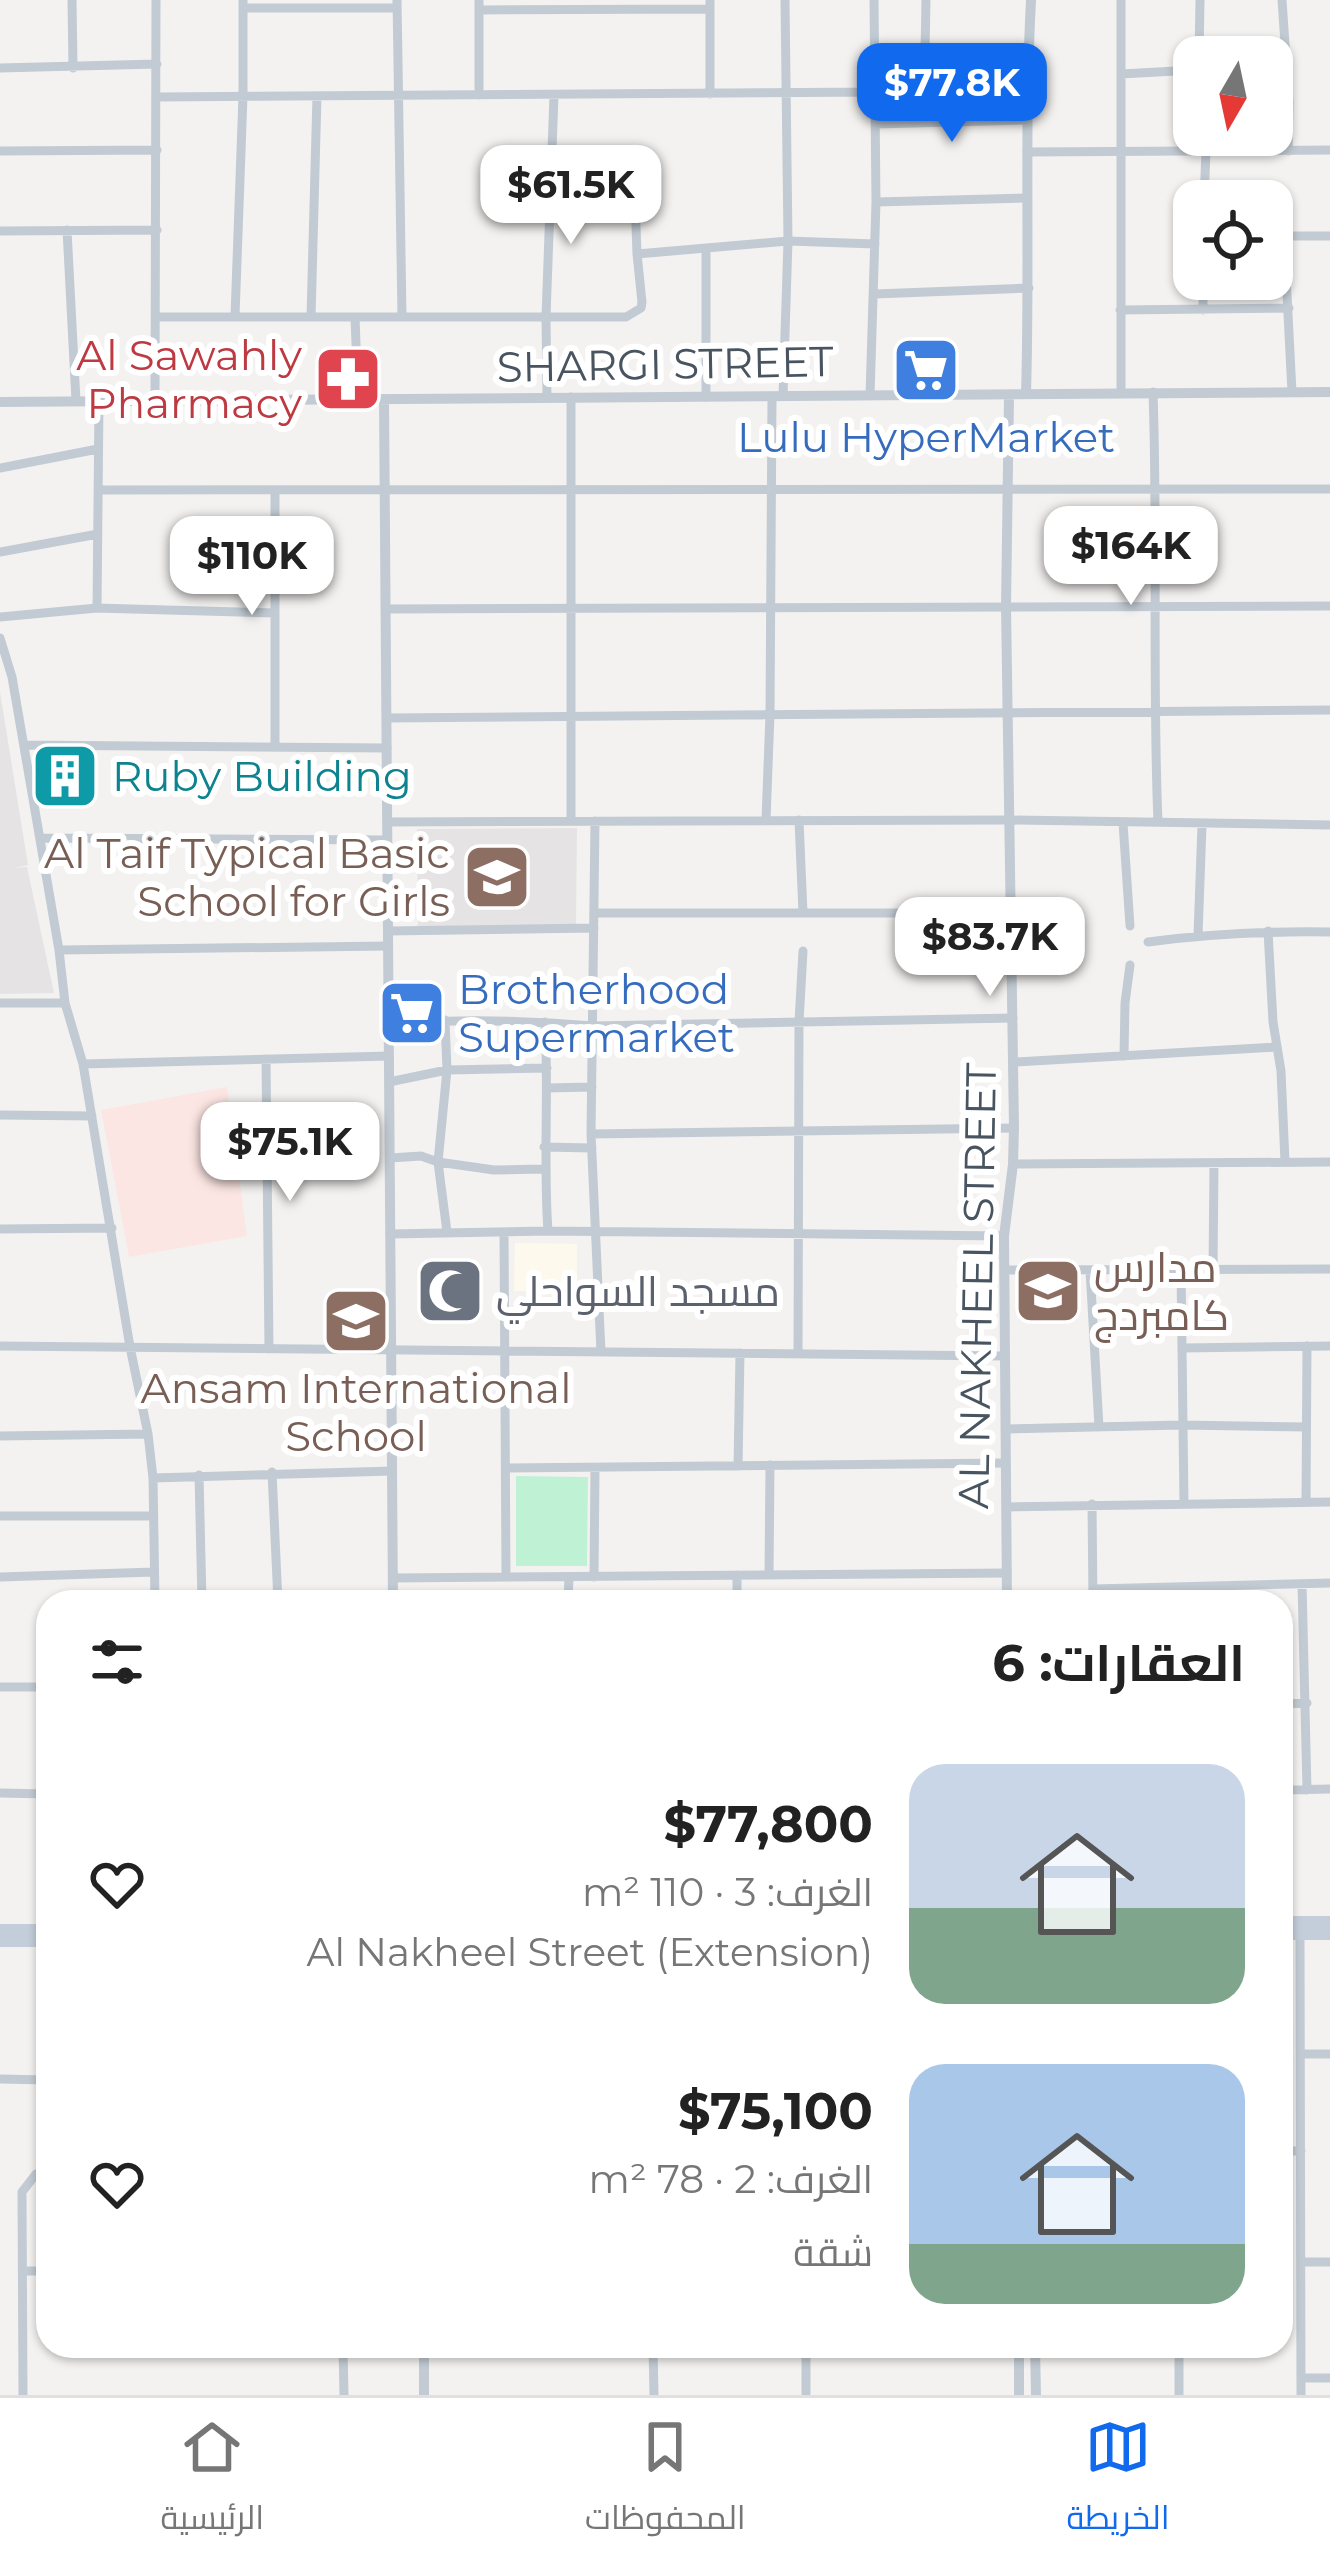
<!DOCTYPE html>
<html lang="ar">
<head>
<meta charset="utf-8">
<style>
  :root { --surface:#fff; --page:#f6f6f6; --text:#222; --muted:#767676; --line:#e0e0e0; --accent:#116aee }
  body { margin:0; font-family:Montserrat,Cairo,sans-serif; background:var(--page); color:var(--text); direction:rtl; height:100vh; display:flex; flex-direction:column; font-size:45px; white-space:nowrap }
  * { box-sizing:border-box; margin:0 }
  p { font-size:39px; color:var(--muted) }
  .icon { flex:none; width:66px; height:66px; fill:none; stroke:currentColor; stroke-width:2; stroke-linecap:round; stroke-linejoin:round }
  .map { position:relative; flex:1; overflow:hidden; direction:ltr }
  .details { position:absolute; left:36px; top:1590px; width:1257px; height:768px; display:flex; flex-direction:column; background:var(--surface); border-radius:36px; box-shadow:0 3px 9px #0004; direction:rtl }
  .details>* { flex:none }
  .needle { width:78px; rotate:189deg }
  .controls { position:absolute; left:1173px; top:36px; display:grid; gap:24px }
  .controls a { display:grid; place-items:center; width:120px; height:120px; border-radius:24px; background:var(--surface); box-shadow:0 3px 9px #0004; font-size:60px }
  .price { position:absolute; translate:-50% -102px; padding:0 27px; border-radius:24px; background:#fff; color:#222; font-size:39px; line-height:78px; filter:drop-shadow(0 3px 6px #0008) }
  .price::after { content:''; position:absolute; left:50%; top:72px; width:36px; height:27px; margin-left:-18px; background:inherit; clip-path:polygon(0 0,100% 0,50% 100%) }
  .price.active { background:var(--accent); color:#fff }
  ul { padding:0; list-style:none }
  li { display:flex; align-items:center; gap:36px; height:300px; padding:0 48px }
  li span { display:grid; place-items:center; flex:none; width:336px; height:240px; border-radius:36px; color:#555 }
  li>.icon { margin-inline-start:auto }
  span .icon { width:144px; height:144px; fill:#fffc; stroke-width:1 }
  li b { font-size:51px }
  h2 { display:flex; justify-content:space-between; align-items:center; height:144px; padding:0 48px; font-size:51px }
  .menu { display:flex; justify-content:space-around; align-items:center; height:168px; border-top:3px solid var(--line); background:var(--surface); font-size:33px; color:var(--muted) }
  .menu a { display:grid; justify-items:center; gap:6px }
  .menu .active { color:var(--accent) }
  .map>svg:first-child { display:block }
  .commercial { fill:#fdf9ec }
  .education { fill:#e5e3e3 }
  .medical { fill:#fce6e3 }
  .green { fill:#bff2d5 }
  .lines { fill:none; stroke-linecap:round; stroke-linejoin:round }
  .minor { stroke:#c2cbd3; stroke-width:9 }
  .tertiary { stroke:#c2cbd3; stroke-width:10 }
  .secondary { stroke:#c4cedb; stroke-width:12 }
  .labels { text-anchor:middle; dominant-baseline:central; stroke-width:12; stroke-linejoin:round; paint-order:stroke }
  .health-label { font-size:42px; fill:#be3a42; stroke:#fff; text-anchor:end }
  .street-label { font-size:42px; fill:#485460; stroke:#fff }
  .shop-label { font-size:42px; fill:#366cbe; stroke:#fff }
  .culture-label { font-size:42px; fill:#0d838f; stroke:#fff; text-anchor:start }
  .education-label { font-size:42px; fill:#785e54; stroke:#fff; text-anchor:end }
  .worship-label { font-size:42px; fill:#5b616d; stroke:#fff; text-anchor:start }
</style>
</head>
<body>
<div class="map">
<svg width="1330" height="2395" viewBox="0 0 1330 2395">
  <rect width="100%" height="100%" fill="#f4f2f1"/>
  <!-- commercial -->
  <path class="commercial" d="M515,1243L577,1244V1292L514,1291Z"/>
  <!-- education -->
  <path class="education" d="M0,692L28,865L14,868L27,867L54,993L0,994Z
    M577,828L576,926H416L418,925L417,829Z"/>
  <!-- medical -->
  <path class="medical" d="M227,1087L247,1236L129,1257L101,1110Z"/>
  <!-- green -->
  <path class="green" d="M516,1476L588,1477L587,1566H516Z"/>
  <g class="lines">
    <!-- minor -->
    <path class="minor" d="M72,0L73,68
      M397,0L402,317
      M479,0V95
      M710,0V94
      M1282,0L1289,102L1288,151
      M243,8H397
      M479,10L710,9
      M925,52L926,0
      M875,54L1028,48
      M1199,57L1200,0
      M0,68L157,64
      M1121,74L1194,70
      M157,97L875,92
      M876,124L1027,120
      M0,151L157,150
      M1027,152L1330,150
      M1204,201L1206,151
      M876,202L1026,198
      M67,230L76,401
      M0,231L157,230
      M1272,236H1330
      M1284,236L1292,392
      M637,254L788,241L875,244
      M1203,279V310
      M875,294L1029,288
      M1120,310L1289,308
      M235,316L243,96V0
      M155,317H626L641,308L642,302L637,254L634,171
      M311,317L317,96
      M355,317L358,399
      M1121,392V0
      M1153,392C1158,535 1152,679 1158,822
      M870,395L876,202L874,0
      M783,396L788,241L785,0
      M571,397V820
      M706,397V249
      M547,398L546,317L554,95
      M155,401L156,0
      M0,468L98,449
      M98,490L1330,489
      M275,490V746
      M0,552L98,534
      M97,608L99,401
      M386,609L1330,606
      M0,617L97,608L275,613
      M0,638L12,677L59,950L65,1003L83,1064L130,1347L148,1434L153,1478L155,1602
      M387,718L1330,710
      M24,745L387,748
      M766,820L770,714L772,397
      M799,820L803,913
      M595,821L591,1134L601,1352
      M387,822L1009,820L1330,825
      M1123,823L1130,926
      M40,838L387,840
      M595,913H1012
      M388,931L594,928
      M1268,931L1273,1022L1281,1071L1285,1162
      M1198,935L1202,825
      M1148,942C1209,934 1268,931 1330,932
      M59,950L388,946
      M0,1003H65
      M445,1020L447,1070L438,1162L447,1232
      M545,1022C549,1092 543,1161 548,1231
      M389,1024C457,1019 525,1020 593,1026L1013,1018
      M1124,1056L1125,1003L1130,965
      M266,1059L269,1349
      M1014,1062L1276,1047
      M83,1064L389,1056
      M389,1082L447,1070L547,1068
      M547,1088L592,1087
      M0,1115L92,1116
      M591,1134L1014,1128
      M544,1147L592,1148
      M390,1158L421,1156L438,1162L494,1170L543,1169
      M1013,1164L1330,1162
      M0,1229L112,1228
      M504,1232L506,1577
      M390,1234L548,1231L1004,1236
      M1181,1269L1184,1504
      M1213,1269L1214,1163
      M1005,1270L1330,1269
      M1090,1270L1099,1427
      M0,1346L1005,1356
      M1184,1348L1330,1346
      M798,1354L799,1022L803,951
      M1006,1429L1182,1425L1306,1427
      M0,1436L148,1434
      M738,1466L740,1353
      M506,1468L1006,1463
      M272,1472L278,1602
      M199,1475L202,1602
      M153,1478L392,1471
      M1306,1502L1307,1346
      M1092,1504L1093,1602
      M1007,1507L1330,1502
      M0,1516H153
      M737,1575V1602
      M769,1575L770,1465
      M0,1577L154,1572
      M594,1577L595,1468
      M393,1578L1007,1573
      M1302,1584L1307,1790
      M1093,1589L1330,1583
      M568,1602L569,1577
      M0,1687H48
      M1281,1704L1307,1703
      M1281,1790L1330,1789
      M0,1793L48,1794
      M47,1930L48,1862
      M1300,1934L1301,2395
      M1301,2054H1330
      M0,2079L48,2080
      M1281,2151H1301
      M1301,2262H1330
      M23,2271H48
      M343,2346L344,2395
      M653,2346L654,2395
      M1179,2346V2395
      M1301,2378H1330
      M23,2395L22,2192L36,2174L48,2171
      M806,2395V2346"/>
    <!-- tertiary -->
    <path class="tertiary" d="M1026,394C1030,262 1024,131 1031,0
      M384,399L393,1602
      M0,402L1330,392
      M1007,1602L1004,1236L1013,1164L1014,1128L1006,607L1009,395
      M424,2346V2395
      M1019,2346V2395
      M1035,2346L1036,2395"/>
    <!-- secondary -->
    <path class="secondary" d="M1281,1922H1330
      M0,1930H48
      M1281,1934H1330
      M0,1941H48"/>
  </g>
  <!-- icons -->
  <defs>
    <symbol id="supermarket-square" viewBox="-11 -11 22 22"><rect x="-9" y="-9" width="18" height="18" rx="4" fill="#3f7fe0" stroke="#fff"/><path d="M-6-5.5h2.5l.6 2H6L4.5 2H-2.5L-4.4-4H-6ZM-1.5 3.2a1.3 1.3 0 1 0 .1 0ZM3 3.2a1.3 1.3 0 1 0 .1 0Z" fill="#fff"/></symbol>
    <symbol id="pharmacy-square" viewBox="-11 -11 22 22"><rect x="-9" y="-9" width="18" height="18" rx="4" fill="#e0444e" stroke="#fff"/><path d="M-2-6h4v4h4v4h-4v4h-4v-4h-4v-4h4Z" fill="#fff"/></symbol>
    <symbol id="building-square" viewBox="-11 -11 22 22"><rect x="-9" y="-9" width="18" height="18" rx="4" fill="#0f9aa8" stroke="#fff"/><path d="M-4-6H4V6H1V3H-1V6H-4ZM-2.5-4.3h1.7v1.8h-1.7ZM.8-4.3h1.7v1.8H.8ZM-2.5-1h1.7V.8h-1.7ZM.8-1h1.7V.8H.8Z" fill="#fff"/></symbol>
    <symbol id="school-square" viewBox="-11 -11 22 22"><rect x="-9" y="-9" width="18" height="18" rx="4" fill="#8d6e63" stroke="#fff"/><path d="M0-5L7-2L0 1L-7-2ZM-4 1L0 2.5L4 1V4Q0 6-4 4Z" fill="#fff"/></symbol>
    <symbol id="mosque-square" viewBox="-11 -11 22 22"><rect x="-9" y="-9" width="18" height="18" rx="4" fill="#6b7280" stroke="#fff"/><path d="M3.5-4.9A6 6 0 1 0 3.5 4.9A5 5 0 1 1 3.5-4.9Z" fill="#fff"/></symbol>
  </defs>
  <g fill-rule="evenodd">
    <use href="#supermarket-square" x="888" y="332" width="76" height="76"/>
    <use href="#pharmacy-square" x="310" y="341" width="76" height="76"/>
    <use href="#building-square" x="27" y="738" width="76" height="76"/>
    <use href="#school-square" x="459" y="839" width="76" height="76"/>
    <use href="#supermarket-square" x="374" y="975" width="76" height="76"/>
    <use href="#mosque-square" x="412" y="1253" width="76" height="76"/>
    <use href="#school-square" x="1010" y="1253" width="76" height="76"/>
    <use href="#school-square" x="318" y="1283" width="76" height="76"/>
  </g>
  <g class="labels">
    <!-- health labels -->
    <g class="health-label">
      <text x="302" y="355">Al Sawahly<tspan x="302" dy="48">Pharmacy</tspan></text>
    </g>
    <!-- street labels -->
    <g class="street-label">
      <text transform="translate(665 364) rotate(-1)">SHARGI STREET</text>
      <text transform="translate(977 1286) rotate(-89)">AL NAKHEEL STREET</text>
    </g>
    <!-- shop labels -->
    <g class="shop-label">
      <text x="926" y="437">Lulu HyperMarket</text>
      <text x="458" y="989" text-anchor="start">Brotherhood<tspan x="458" dy="48">Supermarket</tspan></text>
    </g>
    <!-- culture labels -->
    <g class="culture-label">
      <text x="112" y="776">Ruby Building</text>
    </g>
    <!-- education labels -->
    <g class="education-label">
      <text x="450" y="853">Al Taif Typical Basic<tspan x="450" dy="48">School for Girls</tspan></text>
      <text x="1094" y="1267" text-anchor="start">مدارس<tspan x="1094" dy="48">كامبردج</tspan></text>
      <text x="356" y="1388" text-anchor="middle">Ansam International<tspan x="356" dy="48">School</tspan></text>
    </g>
    <!-- worship labels -->
    <g class="worship-label">
      <text x="496" y="1291">مسجد السواحلي</text>
    </g>
  </g>
</svg>
<div class="controls">
<a><svg class="needle" viewBox="-14 -14 28 28"><path d="M0-13l5 13h-10z" fill="#e53935"/><path d="M0 13l5-13h-10z" fill="#767676"/></svg></a>
<a><svg class="icon" aria-label="locate" viewBox="0 0 24 24"><circle cx="12" cy="12" r="6"/><path d="M12 2v4M12 18v4M2 12h4M18 12h4"/></svg></a>
</div>
<b class="price active" style="left:952px;top:145px">$77.8K</b>
<b class="price" style="left:571px;top:247px">$61.5K</b>
<b class="price" style="left:1131px;top:608px">$164K</b>
<b class="price" style="left:252px;top:618px">$110K</b>
<b class="price" style="left:990px;top:999px">$83.7K</b>
<b class="price" style="left:290px;top:1204px">$75.1K</b>
<section class="details">
<h2>العقارات: 6<svg class="icon" aria-label="filters" viewBox="0 0 24 24"><path d="M4 7h16M4 17h16"/><circle cx="9" cy="7" r="2"/><circle cx="15" cy="17" r="2"/></svg></h2>
<ul>
<li><span style="background:linear-gradient(#c9d6e8 60%,#7fa58c 0)"><svg class="icon" aria-label="home" viewBox="0 0 24 24"><path d="M3 11l9-7 9 7M6 9v11h12V9"/></svg></span><div><b>$77,800</b><p>الغرف: 3 · 110 m²</p><p>Al Nakheel Street (Extension)</p></div><svg class="icon" aria-label="heart" viewBox="0 0 24 24"><path d="M12 20l-8-8c-3-5 5-10 8-4 3-6 11-1 8 4z"/></svg></li>
<li><span style="background:linear-gradient(#a9c7e8 75%,#7fa58c 0)"><svg class="icon" aria-label="home" viewBox="0 0 24 24"><path d="M3 11l9-7 9 7M6 9v11h12V9"/></svg></span><div><b>$75,100</b><p>الغرف: 2 · 78 m²</p><p>شقة</p></div><svg class="icon" aria-label="heart" viewBox="0 0 24 24"><path d="M12 20l-8-8c-3-5 5-10 8-4 3-6 11-1 8 4z"/></svg></li>
</ul>
</section>
</div>
<nav class="menu">
<a class="active"><svg class="icon" aria-label="map" viewBox="0 0 24 24"><path d="M3 6l6-2 6 2 6-2v14l-6 2-6-2-6 2zM9 4v14M15 6v14"/></svg>الخريطة</a>
<a><svg class="icon" aria-label="saved" viewBox="0 0 24 24"><path d="M7 4h10v16l-5-4-5 4z"/></svg>المحفوظات</a>
<a><svg class="icon" aria-label="home" viewBox="0 0 24 24"><path d="M3 11l9-7 9 7M6 9v11h12V9"/></svg>الرئيسية</a>
</nav>
</body>
</html>
